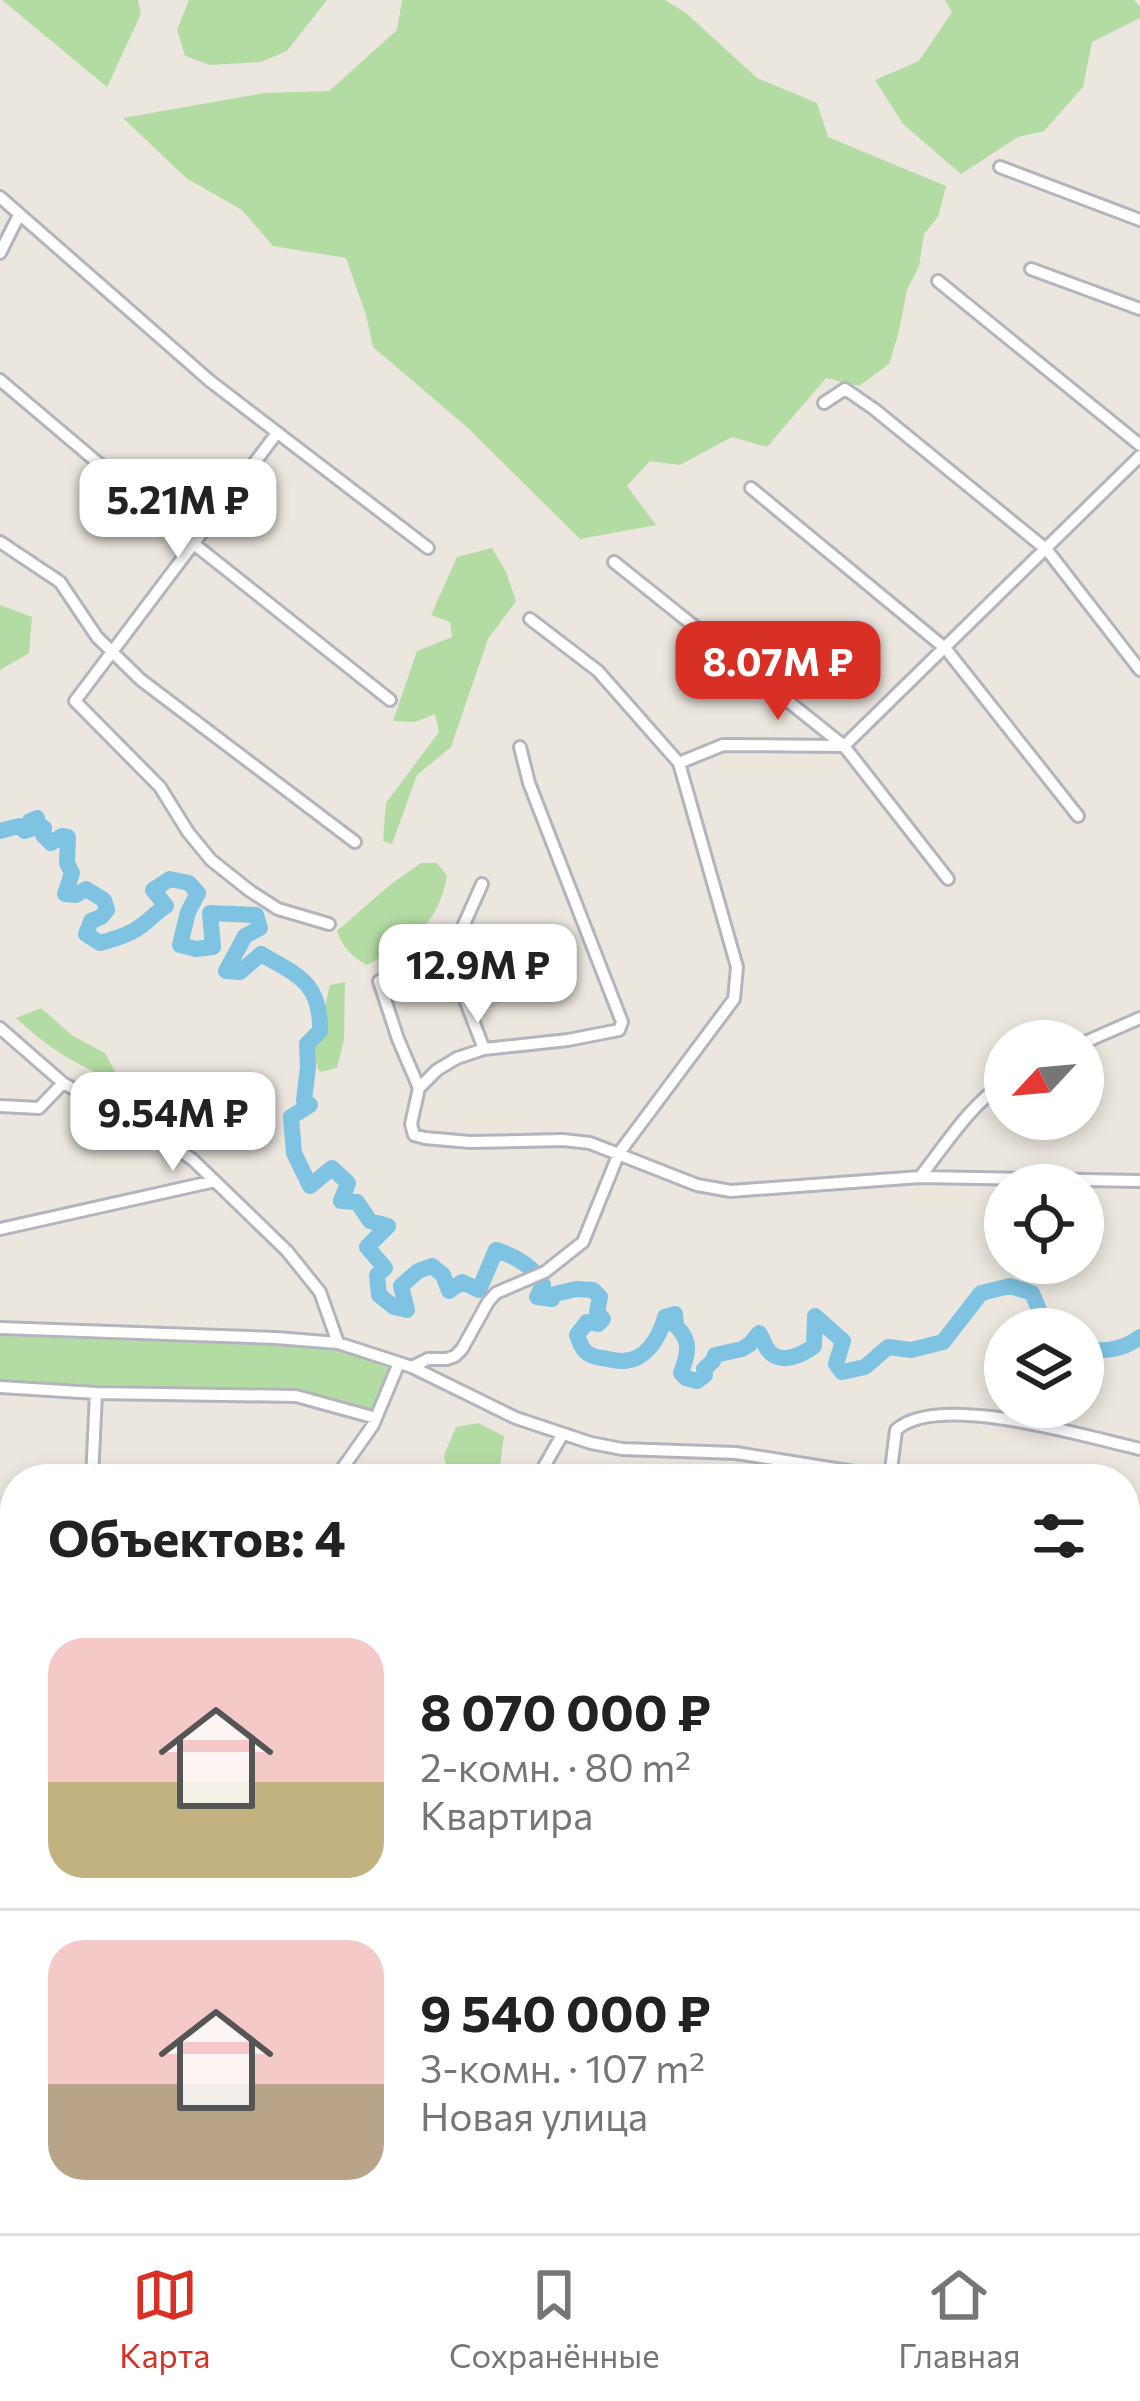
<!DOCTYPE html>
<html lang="ru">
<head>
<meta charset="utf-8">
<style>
  :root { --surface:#fff; --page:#f6f6f6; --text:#222; --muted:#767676; --line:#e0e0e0; --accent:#d93025 }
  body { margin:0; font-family:Commissioner,sans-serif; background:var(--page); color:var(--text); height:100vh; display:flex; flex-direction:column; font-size:45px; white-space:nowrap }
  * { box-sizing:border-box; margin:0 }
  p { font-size:39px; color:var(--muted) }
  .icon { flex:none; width:66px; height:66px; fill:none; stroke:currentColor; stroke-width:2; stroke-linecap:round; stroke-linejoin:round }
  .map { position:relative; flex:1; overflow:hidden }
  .sheet { position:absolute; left:0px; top:1464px; width:1140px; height:771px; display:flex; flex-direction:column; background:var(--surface); border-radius:48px 48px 0 0; box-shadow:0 6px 18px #0003 }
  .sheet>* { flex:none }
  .needle { width:78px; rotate:244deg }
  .fabs { position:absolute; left:984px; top:1020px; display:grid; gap:24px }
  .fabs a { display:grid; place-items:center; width:120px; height:120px; border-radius:50%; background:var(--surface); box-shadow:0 6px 18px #0003; font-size:60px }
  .price { position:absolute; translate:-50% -102px; padding:0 27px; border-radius:24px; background:#fff; color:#222; font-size:39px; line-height:78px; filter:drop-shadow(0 3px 6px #0008) }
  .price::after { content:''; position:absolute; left:50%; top:72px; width:36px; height:27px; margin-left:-18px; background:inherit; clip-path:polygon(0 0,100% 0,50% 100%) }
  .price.active { background:var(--accent); color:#fff }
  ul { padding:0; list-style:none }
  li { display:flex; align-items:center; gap:36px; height:300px; padding:0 48px }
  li+li { border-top:3px solid var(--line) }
  li span { display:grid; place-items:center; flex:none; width:336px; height:240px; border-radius:36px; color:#555 }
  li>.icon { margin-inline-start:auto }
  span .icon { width:144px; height:144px; fill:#fffc; stroke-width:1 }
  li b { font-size:51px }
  h2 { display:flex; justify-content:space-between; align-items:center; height:144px; padding:0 48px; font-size:51px }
  .menu { display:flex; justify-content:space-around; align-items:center; height:168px; border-top:3px solid var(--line); background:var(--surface); font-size:33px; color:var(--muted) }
  .menu a { display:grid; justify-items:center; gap:6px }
  .menu .active { color:var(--accent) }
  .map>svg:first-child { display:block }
  .green { fill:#b3dca2 }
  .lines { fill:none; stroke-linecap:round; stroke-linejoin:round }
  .river { stroke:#7ec3e2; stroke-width:16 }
  .minor-casing { stroke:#b3b4bd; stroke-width:16 }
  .minor { stroke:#fff; stroke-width:10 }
</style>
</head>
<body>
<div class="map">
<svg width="1140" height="2233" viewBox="0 0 1140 2233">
  <rect width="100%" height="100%" fill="#ebe7df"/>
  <!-- green -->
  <path class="green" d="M2,0H138L141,14L107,87Z
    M189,0H327L287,51L261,62L210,65L185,56L177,30Z
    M402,0H665L686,13L757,78L817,103L828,137L946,186L938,217L924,234L919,266L907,290L898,335L889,364L859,386L826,378L767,447L732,437L680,465L650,461L627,486L656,525L580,539L469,429L373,347L366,315L346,258L273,246L242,210L186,178L123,118L264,93L329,91L397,30Z
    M945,0H1134L1140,7V18L1092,42L1083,87L1044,131L1018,137L961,174L903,124L875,80L919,61L952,12Z
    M492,548L506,572L516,601L488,639L451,747L417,775L392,844L383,841L386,803L439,732L435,714L415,722L393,721L417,651L452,637L450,622L431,615L457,557Z
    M0,605L32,617L29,653L0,670Z
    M421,863H437L447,876C438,927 410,941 367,965C352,957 342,947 337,931L391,884Z
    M345,982L344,1040L337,1068L320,1072L313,1056L330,985Z
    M41,1008L73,1036L105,1053L122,1084C75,1064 53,1052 16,1018Z
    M0,1336L309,1347L344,1352L391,1369L374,1412L368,1413L251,1390L0,1382Z
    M478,1423L504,1436L500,1466L448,1476L444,1455L456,1427Z
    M0,1930L15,1932V2220H445L451,2233H0Z"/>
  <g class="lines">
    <!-- river -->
    <path class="river" d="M0,831L19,826L25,831L31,829L30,821L37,818L38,824L44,828L43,835L51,843L62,836L68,837L67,863L72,873L65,894L76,895L86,889L104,900L107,910L101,917L91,921L86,934L100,943C114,939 129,935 141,926C150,920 156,912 166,906L153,890L170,879L189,883L198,893L188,912L180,945L196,949L213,947L210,913L256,915L260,928L245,936L226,971L240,972L261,954C297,975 321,982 320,1031L307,1044L308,1067L304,1100L310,1105L291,1117L294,1153L310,1186L332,1168L348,1183L341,1201L357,1202L370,1221L388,1226L367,1247L385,1268L377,1275L379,1295L394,1307L407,1310L401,1286L418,1271L432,1266L443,1275L449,1291L462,1282L479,1290L496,1250C515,1256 534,1266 543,1285L537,1297L552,1299L555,1294L576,1289L593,1290L600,1297L597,1312L603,1319L598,1324L587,1322L577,1335C582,1350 586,1356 602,1358C609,1359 615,1361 621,1361C646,1362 660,1336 665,1317L675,1314L676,1326C693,1342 687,1356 681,1373L686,1378L697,1381L705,1375L704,1369L713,1361L715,1355L742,1349L750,1344L759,1333C763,1338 764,1345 768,1350C780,1366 802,1355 814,1346L815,1316L843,1341L836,1364L842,1372L865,1367L888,1347L911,1350L943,1342L981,1293L1010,1286L1032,1293L1047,1329
      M1083,1348C1105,1353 1123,1350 1140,1337"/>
    <defs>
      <path id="minor" d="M1000,167L1140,220
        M0,197L210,381L428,548
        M0,253L19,215
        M1031,269L1140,309
        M938,281L1140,445
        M0,380L194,544L390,700
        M824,403L845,389L874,409L1047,550L1140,670
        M277,433L75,701L160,787L188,832L211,860L250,891L278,909L329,924
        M751,488L946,649L1078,816
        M0,542L60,582L97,637L141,680L355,842
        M614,562L844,746L948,879
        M520,747L529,783L622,1022L619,1030L568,1040L484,1049L457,1058L437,1070L419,1088L411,1124L414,1135L425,1138L470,1142L563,1140L590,1143L697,1185L731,1191L920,1177L1140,1181
        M679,763L723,745L844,746L1140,456
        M482,884L449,958L484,1049
        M379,981L398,1039L419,1088
        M0,1028L63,1083L164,1139L193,1160L287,1251L320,1292L338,1343
        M1083,1043L1140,1018
        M0,1106L39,1108L63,1083
        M920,1177C946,1144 970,1105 1005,1082
        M0,1229L215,1181
        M0,1328L276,1338L338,1343L412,1367L516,1418L591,1443L622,1449L736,1453L898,1479
        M412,1367L428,1359H447L455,1356L462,1349L488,1302L496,1293L545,1272L583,1242L619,1153L734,999L737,967L679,763L598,671L530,619
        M0,1387L96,1393L296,1396L376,1418
        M890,1478L896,1430C938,1391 1087,1437 1140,1449
        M92,1479L96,1393
        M335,1479L373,1425L399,1363
        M537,1479L562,1435
        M1125,1523L1140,1527
        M0,1644L8,1641L15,1634
        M1125,1758L1140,1763
        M0,1801L15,1803
        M1125,1840L1140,1845
        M1125,2124L1140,2119
        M553,2220L558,2233
        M726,2220L731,2233
        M895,2220L899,2233
        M1063,2220L1068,2233"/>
    </defs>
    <!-- minor casing -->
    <use href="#minor" class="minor-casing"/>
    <!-- minor -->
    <use href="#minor" class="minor"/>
  </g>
</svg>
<div class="fabs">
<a><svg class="needle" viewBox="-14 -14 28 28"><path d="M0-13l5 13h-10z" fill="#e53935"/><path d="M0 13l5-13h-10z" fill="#767676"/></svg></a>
<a><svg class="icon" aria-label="locate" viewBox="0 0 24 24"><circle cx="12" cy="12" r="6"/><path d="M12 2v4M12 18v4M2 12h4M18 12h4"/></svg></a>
<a><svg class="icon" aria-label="layers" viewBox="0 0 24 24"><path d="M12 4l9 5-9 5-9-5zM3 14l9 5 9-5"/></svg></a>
</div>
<b class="price" style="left:178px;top:561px">5.21M ₽</b>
<b class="price active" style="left:778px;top:723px">8.07M ₽</b>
<b class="price" style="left:478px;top:1026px">12.9M ₽</b>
<b class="price" style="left:173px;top:1174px">9.54M ₽</b>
<section class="sheet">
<h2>Объектов: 4<svg class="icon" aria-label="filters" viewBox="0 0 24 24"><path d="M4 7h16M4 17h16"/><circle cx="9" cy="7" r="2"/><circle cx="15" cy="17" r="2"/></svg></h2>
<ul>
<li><span style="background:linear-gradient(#f6c9c9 60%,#c2b280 0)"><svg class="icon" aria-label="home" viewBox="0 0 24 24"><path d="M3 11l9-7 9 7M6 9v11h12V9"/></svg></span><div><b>8 070 000 ₽</b><p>2-комн. · 80 m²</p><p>Квартира</p></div></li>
<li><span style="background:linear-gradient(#f6c9c9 60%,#b9a48a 0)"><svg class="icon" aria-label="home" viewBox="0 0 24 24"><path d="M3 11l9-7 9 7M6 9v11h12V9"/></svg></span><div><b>9 540 000 ₽</b><p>3-комн. · 107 m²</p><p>Новая улица</p></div></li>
</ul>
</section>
</div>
<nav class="menu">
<a class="active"><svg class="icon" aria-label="map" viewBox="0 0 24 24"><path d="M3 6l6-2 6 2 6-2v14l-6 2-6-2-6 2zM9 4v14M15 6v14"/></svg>Карта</a>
<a><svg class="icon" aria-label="saved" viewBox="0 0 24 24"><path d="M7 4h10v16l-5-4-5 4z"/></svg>Сохранённые</a>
<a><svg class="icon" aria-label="home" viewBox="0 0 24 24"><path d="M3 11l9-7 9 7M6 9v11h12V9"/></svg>Главная</a>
</nav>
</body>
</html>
